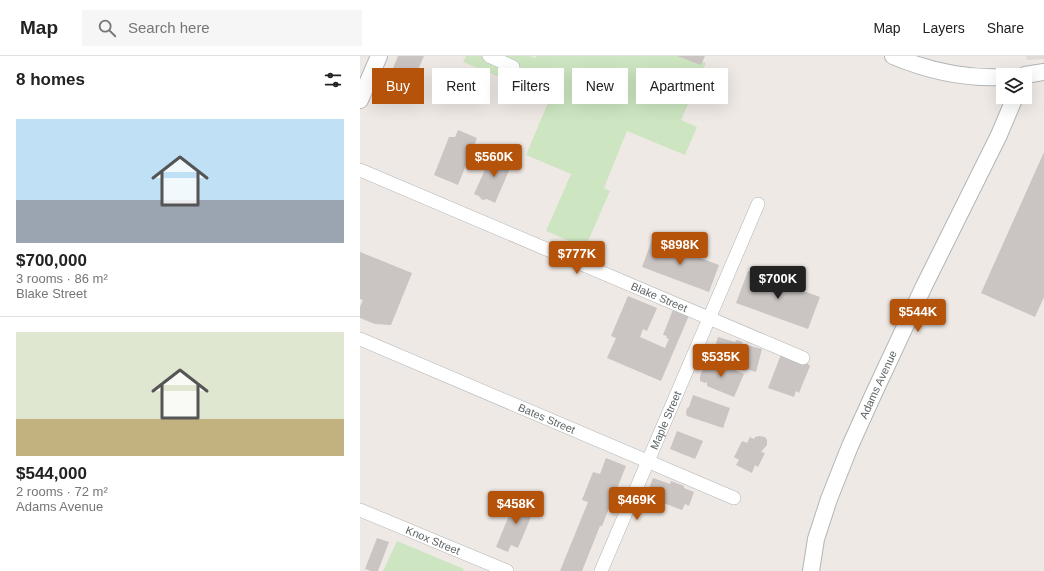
<!DOCTYPE html>
<html lang="en">
<head>
<meta charset="utf-8">
<style>
  :root { --surface:#fff; --page:#f6f6f6; --text:#222; --muted:#767676; --line:#e0e0e0; --accent:#b45309 }
  body { margin:0; font-family:Helvetica,sans-serif; background:var(--page); color:var(--text); height:100vh; display:flex; flex-direction:column; font-size:15px; white-space:nowrap }
  * { box-sizing:border-box; margin:0 }
  p { font-size:13px; color:var(--muted) }
  .icon { flex:none; width:22px; height:22px; fill:none; stroke:currentColor; stroke-width:2; stroke-linecap:round; stroke-linejoin:round }
  .map { position:relative; flex:1; overflow:hidden }
  .side { display:flex; flex-direction:column; background:var(--surface); width:360px }
  .side>* { flex:none }
  .guide { position:absolute; left:12px; top:12px; width:380px; height:36px; display:flex; gap:8px }
  .buttons { position:absolute; left:636px; top:12px; display:grid; gap:8px }
  .buttons a { display:grid; place-items:center; width:36px; height:36px; border-radius:0px; background:var(--surface); box-shadow:0 4px 16px #0002; font-size:20px }
  .price { position:absolute; translate:-50% -34px; padding:0 9px; border-radius:4px; background:var(--accent); color:#fff; font-size:13px; line-height:26px; filter:drop-shadow(0 1px 2px #0008) }
  .price::after { content:''; position:absolute; left:50%; top:24px; width:12px; height:9px; margin-left:-6px; background:inherit; clip-path:polygon(0 0,100% 0,50% 100%) }
  .price.current { background:#222; color:#fff }
  ul { padding:0; list-style:none }
  li { display:grid; align-content:center; gap:8px; height:212px; padding:0 16px }
  li+li { border-top:1px solid var(--line) }
  li span { display:grid; place-items:center; height:124px; border-radius:0px; color:#555 }
  li>.icon { margin-inline-start:auto }
  span .icon { width:72px; height:72px; fill:#fffc; stroke-width:1 }
  li b { font-size:17px }
  h2 { display:flex; justify-content:space-between; align-items:center; height:48px; padding:0 16px; font-size:17px }
  .pill { padding:0 14px; border-radius:0px; background:var(--surface); box-shadow:0 4px 16px #0002; font-size:14px; line-height:36px }
  .pill.current { background:var(--accent); color:#fff }
  header { display:flex; align-items:center; gap:24px; box-sizing:border-box; height:56px; padding:0 20px; background:var(--surface); border-bottom:1px solid var(--line) }
  header strong { font-size:19px }
  nav { display:flex; gap:22px; margin-inline-start:auto; font-size:14px }
  .search { width:280px; height:36px; background:var(--page); display:flex; align-items:center; gap:10px; box-sizing:border-box; padding:0 14px; border-radius:0px; color:var(--muted); font-size:15px }
  main { display:flex; flex:1; min-height:0 }
  .map>svg:first-child { display:block }
  .education { fill:#e1dad6 }
  .green { fill:#cde6c1 }
  .building { fill:#cac4c2 }
  .lines { fill:none; stroke-linecap:round; stroke-linejoin:round }
  .minor-casing { stroke:#b0b5b7; stroke-width:14 }
  .tertiary-casing { stroke:#b0b5b7; stroke-width:18 }
  .minor { stroke:#fff; stroke-width:13 }
  .tertiary { stroke:#fff; stroke-width:16 }
  .labels { text-anchor:middle; dominant-baseline:central; stroke-width:3; stroke-linejoin:round; paint-order:stroke }
  .street-label { font-size:11px; fill:#5c6365; stroke:#fff }
</style>
</head>
<body>
<header>
<strong>Map</strong>
<div class="search"><svg class="icon" aria-label="search" viewBox="0 0 24 24"><circle cx="10" cy="10" r="6"/><path d="M15 15l6 6"/></svg>Search here</div>
<nav><a>Map</a><a>Layers</a><a>Share</a></nav>
</header>
<main>
<section class="side">
<h2>8 homes<svg class="icon" aria-label="filters" viewBox="0 0 24 24"><path d="M4 7h16M4 17h16"/><circle cx="9" cy="7" r="2"/><circle cx="15" cy="17" r="2"/></svg></h2>
<ul>
<li><span style="background:linear-gradient(#bfe0f5 65%,#9aa5b1 0)"><svg class="icon" aria-label="home" viewBox="0 0 24 24"><path d="M3 11l9-7 9 7M6 9v11h12V9"/></svg></span><div><b>$700,000</b><p>3 rooms · 86 m²</p><p>Blake Street</p></div></li>
<li><span style="background:linear-gradient(#dfe7d0 70%,#c2b280 0)"><svg class="icon" aria-label="home" viewBox="0 0 24 24"><path d="M3 11l9-7 9 7M6 9v11h12V9"/></svg></span><div><b>$544,000</b><p>2 rooms · 72 m²</p><p>Adams Avenue</p></div></li>
</ul>
</section>
<div class="map">
<svg width="684" height="515" viewBox="0 0 684 515">
  <rect width="100%" height="100%" fill="#efe9e5"/>
  <!-- education -->
  <path class="education" d="M666,0H684V3L667,4Z"/>
  <!-- green -->
  <path class="green" d="M106,0H170L175,2L176,0H330L346,7L321,64L337,71L325,99L267,75L244,132L250,135L225,192L186,175L211,118L166,99L190,42L103,6Z
    M37,485L104,513L103,515H23Z"/>
  <!-- building -->
  <path class="building" d="M38,0H64L48,37L24,27L25,19L32,15Z
    M317,0H345L341,9Z
    M98,74L117,82L98,129L74,119L89,81H95Z
    M684,96V241L675,261L621,237Z
    M139,97L154,103L135,147L127,143L122,144L119,140L114,138L130,103L135,104Z
    M292,184L359,209L349,236L282,211Z
    M0,196L52,217L31,269L15,268L0,262V251L3,244L0,243Z
    M388,215L460,241L448,273L376,247Z
    M268,240L297,252L287,275L283,273L280,281L305,292L309,283L306,282L307,280L303,279L314,251L330,257L301,325L247,302L256,282L251,280Z
    M358,281L375,286L376,284L381,285L383,288L402,293L396,316L351,303Z
    M424,291L450,301L447,307L450,310L439,337L436,335L434,341L408,332Z
    M348,303L384,318L374,341L347,330V326L345,327L340,325V320Z
    M333,339L370,352L363,372L327,360L326,357L327,352L329,351Z
    M317,375L343,385L335,403L310,393Z
    M399,380L405,381L407,384V389L401,396L405,397L398,411L395,409L392,417L376,409L379,404L374,401L382,385L387,387L390,381L394,383L395,381Z
    M246,402L266,410L242,470H240L222,515H200L228,446L222,444L233,416L240,418Z
    M293,422L310,428L311,425L324,430V432L334,436L329,450L325,448L322,454L290,442L292,437L288,435Z
    M160,440L168,444L167,448L175,451L158,492L151,489L148,496L136,491L155,445Z
    M17,482L29,486L18,515H11L5,513Z"/>
  <g class="lines">
    <defs>
      <g id="minor">
        <path d="M129,0L153,11"/>
        <path id="s1" d="M0,114L443,302"/>
        <path id="s2" d="M0,283L374,442"/>
        <path id="s3" d="M0,454L147,515"/>
        <path id="s4" d="M241,515L398,148"/>
      </g>
      <g id="tertiary">
        <path d="M533,0C569,15 604,23 643,21"/>
        <path d="M665,19L684,16"/>
        <path d="M0,44L19,0"/>
        <path id="s5" d="M451,515L456,483L469,443L490,390L514,337L564,230L639,79L655,41"/>
      </g>
    </defs>
    <!-- minor casing -->
    <use href="#minor" class="minor-casing"/>
    <!-- tertiary casing -->
    <use href="#tertiary" class="tertiary-casing"/>
    <!-- minor -->
    <use href="#minor" class="minor"/>
    <!-- tertiary -->
    <use href="#tertiary" class="tertiary"/>
  </g>
  <g class="labels">
    <!-- street labels -->
    <g class="street-label">
      <text stroke="none"><textPath href="#s1" startOffset="325">Blake Street</textPath></text>
      <text stroke="none"><textPath href="#s5" startOffset="199">Adams Avenue</textPath></text>
      <text stroke="none"><textPath href="#s2" startOffset="203">Bates Street</textPath></text>
      <text stroke="none"><textPath href="#s4" startOffset="164">Maple Street</textPath></text>
      <text stroke="none"><textPath href="#s3" startOffset="79">Knox Street</textPath></text>
    </g>
  </g>
</svg>
<div class="buttons">
<a><svg class="icon" aria-label="layers" viewBox="0 0 24 24"><path d="M12 4l9 5-9 5-9-5zM3 14l9 5 9-5"/></svg></a>
</div>
<b class="price" style="left:134px;top:122px">$560K</b>
<b class="price" style="left:320px;top:210px">$898K</b>
<b class="price" style="left:217px;top:219px">$777K</b>
<b class="price current" style="left:418px;top:244px">$700K</b>
<b class="price" style="left:558px;top:277px">$544K</b>
<b class="price" style="left:361px;top:322px">$535K</b>
<b class="price" style="left:277px;top:465px">$469K</b>
<b class="price" style="left:156px;top:469px">$458K</b>
<div class="guide">
<a class="pill current">Buy</a>
<a class="pill">Rent</a>
<a class="pill">Filters</a>
<a class="pill">New</a>
<a class="pill">Apartment</a>
</div>
</div>
</main>
</body>
</html>
